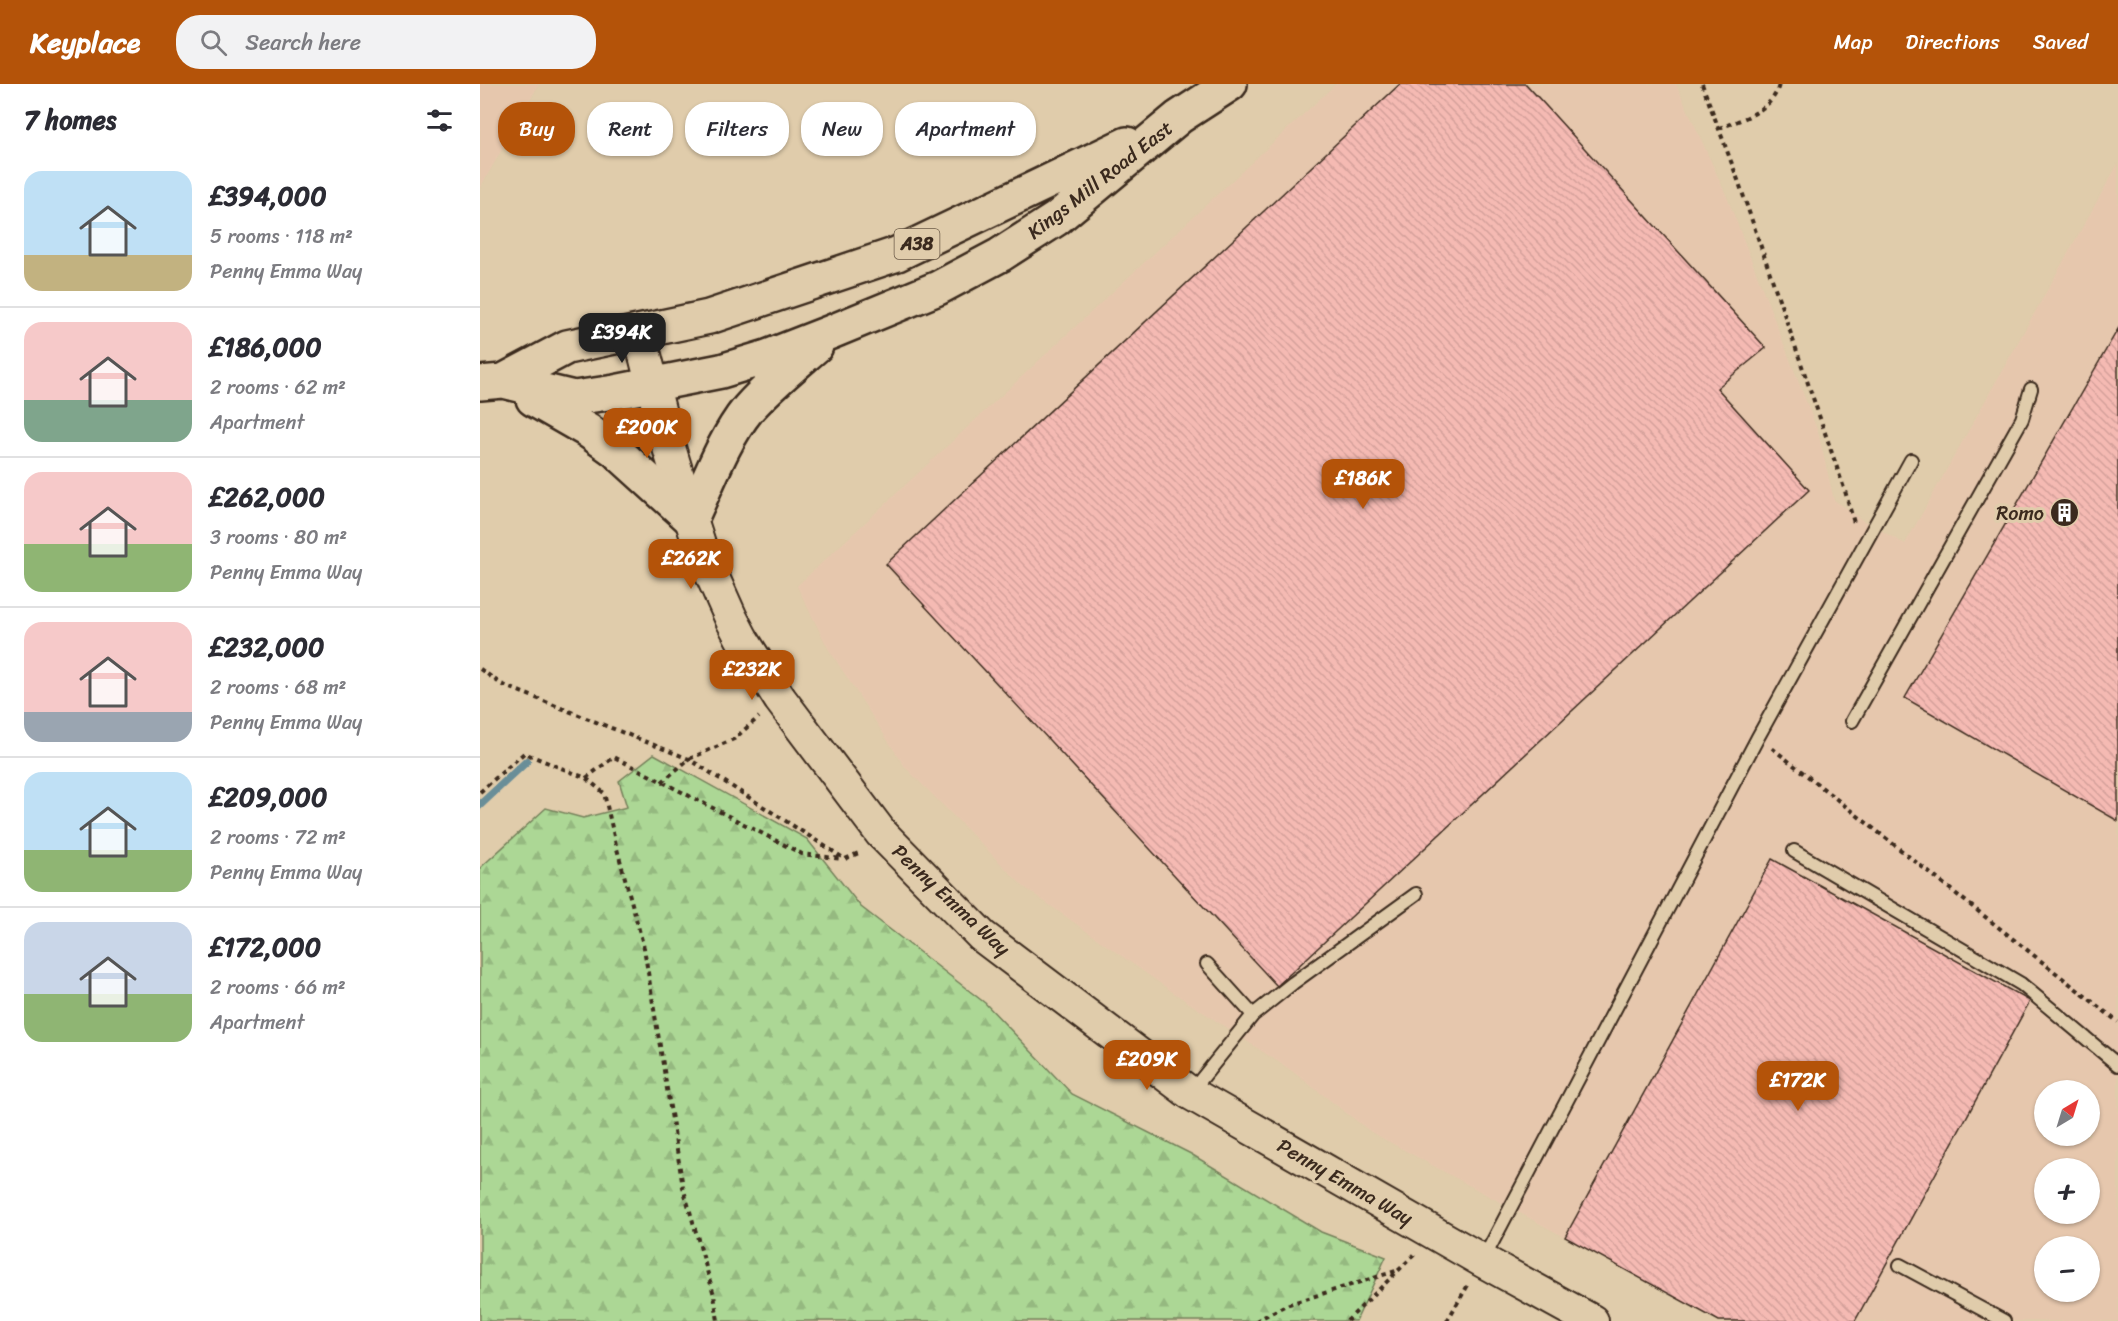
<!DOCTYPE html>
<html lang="en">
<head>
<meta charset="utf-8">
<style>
  :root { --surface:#fff; --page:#f2f2f3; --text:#2b2b33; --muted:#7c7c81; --line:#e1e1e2; --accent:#b45309 }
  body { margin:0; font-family:Sriracha,sans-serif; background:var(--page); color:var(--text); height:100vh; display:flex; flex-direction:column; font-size:22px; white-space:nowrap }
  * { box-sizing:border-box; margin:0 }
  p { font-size:20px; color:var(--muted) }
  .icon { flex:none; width:33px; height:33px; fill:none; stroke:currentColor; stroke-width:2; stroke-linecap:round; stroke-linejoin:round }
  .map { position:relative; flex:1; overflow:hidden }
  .drawer { display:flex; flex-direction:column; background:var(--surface); width:480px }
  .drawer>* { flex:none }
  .hud { position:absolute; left:18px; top:18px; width:570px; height:54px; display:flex; gap:12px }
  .needle { width:39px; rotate:38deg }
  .buttons { position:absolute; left:1554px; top:996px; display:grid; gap:12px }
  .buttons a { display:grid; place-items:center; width:66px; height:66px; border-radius:50%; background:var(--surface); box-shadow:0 2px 4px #0004; font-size:30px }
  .price { position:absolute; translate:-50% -51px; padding:0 14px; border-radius:12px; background:var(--accent); color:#fff; font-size:20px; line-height:39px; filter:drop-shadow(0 2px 3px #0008) }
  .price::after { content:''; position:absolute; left:50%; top:36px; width:18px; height:14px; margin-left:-9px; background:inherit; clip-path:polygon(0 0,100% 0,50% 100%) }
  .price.on { background:#222; color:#fff }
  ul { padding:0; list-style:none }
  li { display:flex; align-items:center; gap:18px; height:150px; padding:0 24px }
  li+li { border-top:2px solid var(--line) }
  li span { display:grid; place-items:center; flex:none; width:168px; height:120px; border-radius:18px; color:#555 }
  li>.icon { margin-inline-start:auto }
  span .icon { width:72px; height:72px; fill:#fffc; stroke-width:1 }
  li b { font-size:26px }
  h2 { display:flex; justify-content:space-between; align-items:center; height:72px; padding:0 24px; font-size:26px }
  .tag { padding:0 21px; border-radius:24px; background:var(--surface); box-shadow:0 2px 4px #0004; font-size:21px; line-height:54px }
  .tag.on { background:var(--accent); color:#fff }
  header { display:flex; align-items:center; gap:36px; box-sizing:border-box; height:84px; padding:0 30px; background:var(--accent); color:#fff }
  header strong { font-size:28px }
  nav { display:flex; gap:33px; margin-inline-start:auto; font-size:21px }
  .search { width:420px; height:54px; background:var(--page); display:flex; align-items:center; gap:15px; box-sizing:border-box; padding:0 21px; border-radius:24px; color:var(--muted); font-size:22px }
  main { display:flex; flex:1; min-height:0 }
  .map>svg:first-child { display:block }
  .built { fill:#e6c7ad; fill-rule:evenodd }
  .forest { fill:url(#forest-firs); stroke:#74805a; stroke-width:1.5 }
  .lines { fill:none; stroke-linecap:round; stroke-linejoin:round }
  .stream { stroke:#698e98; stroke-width:8 }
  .building { fill:url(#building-back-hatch); stroke:#3b2a1e; stroke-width:1.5 }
  .service-casing { stroke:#3b2a1e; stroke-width:16 }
  .secondary-casing { stroke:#3b2a1e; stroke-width:36 }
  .trunk-casing { stroke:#3b2a1e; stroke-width:38 }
  .path { stroke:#3b2a1e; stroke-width:4; stroke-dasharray:4.5 4.5; stroke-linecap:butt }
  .service { stroke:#e0ccab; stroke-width:12 }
  .secondary { stroke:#e0ccab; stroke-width:32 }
  .trunk { stroke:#e0ccab; stroke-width:33 }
  .labels { text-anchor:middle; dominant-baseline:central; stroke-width:6; stroke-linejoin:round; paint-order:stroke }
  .shield { fill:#e0ccab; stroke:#6c5b48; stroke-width:1.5 }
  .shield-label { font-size:18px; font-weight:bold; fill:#3b2a1e }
  .street-label { font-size:20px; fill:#3b2a1e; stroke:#e0ccab }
  .poi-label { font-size:20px; fill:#3b2a1e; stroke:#e0ccab; text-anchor:end }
</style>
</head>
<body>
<header>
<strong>Keyplace</strong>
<div class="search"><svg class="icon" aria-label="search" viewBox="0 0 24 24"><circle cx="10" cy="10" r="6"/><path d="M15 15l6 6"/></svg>Search here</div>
<nav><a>Map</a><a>Directions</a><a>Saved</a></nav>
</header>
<main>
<section class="drawer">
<h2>7 homes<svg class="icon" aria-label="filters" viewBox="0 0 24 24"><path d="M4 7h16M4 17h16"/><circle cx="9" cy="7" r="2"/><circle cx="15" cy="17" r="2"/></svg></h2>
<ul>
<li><span style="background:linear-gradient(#bfe0f5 70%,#c2b280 0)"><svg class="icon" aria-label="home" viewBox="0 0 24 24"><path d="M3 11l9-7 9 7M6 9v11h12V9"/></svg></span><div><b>£394,000</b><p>5 rooms · 118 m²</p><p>Penny Emma Way</p></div></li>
<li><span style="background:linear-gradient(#f6c9c9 65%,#7fa58c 0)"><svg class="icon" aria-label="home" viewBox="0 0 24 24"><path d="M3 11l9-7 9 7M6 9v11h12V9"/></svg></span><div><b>£186,000</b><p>2 rooms · 62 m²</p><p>Apartment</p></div></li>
<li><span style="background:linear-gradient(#f6c9c9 60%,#8fb573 0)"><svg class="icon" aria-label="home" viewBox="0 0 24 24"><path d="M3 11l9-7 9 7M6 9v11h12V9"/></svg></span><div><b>£262,000</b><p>3 rooms · 80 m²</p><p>Penny Emma Way</p></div></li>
<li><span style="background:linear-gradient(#f6c9c9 75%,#9aa5b1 0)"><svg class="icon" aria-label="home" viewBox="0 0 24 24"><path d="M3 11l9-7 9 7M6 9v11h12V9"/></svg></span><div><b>£232,000</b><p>2 rooms · 68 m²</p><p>Penny Emma Way</p></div></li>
<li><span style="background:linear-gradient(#bfe0f5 65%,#8fb573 0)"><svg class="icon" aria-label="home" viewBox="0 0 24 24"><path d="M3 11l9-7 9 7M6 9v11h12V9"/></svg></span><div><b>£209,000</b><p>2 rooms · 72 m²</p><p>Penny Emma Way</p></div></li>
<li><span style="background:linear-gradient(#c9d6e8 60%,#8fb573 0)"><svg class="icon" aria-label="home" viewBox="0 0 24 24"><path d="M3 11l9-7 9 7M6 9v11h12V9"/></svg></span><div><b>£172,000</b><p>2 rooms · 66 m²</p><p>Apartment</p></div></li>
</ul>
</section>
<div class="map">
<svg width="1638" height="1237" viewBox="0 0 1638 1237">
  <defs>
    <pattern id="forest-firs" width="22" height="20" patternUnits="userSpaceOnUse" patternTransform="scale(1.5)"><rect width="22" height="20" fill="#acd795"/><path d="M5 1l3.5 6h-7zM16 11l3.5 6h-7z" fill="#95b980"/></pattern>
    <pattern id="building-back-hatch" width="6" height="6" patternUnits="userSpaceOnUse" patternTransform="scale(1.5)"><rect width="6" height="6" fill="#f5bab3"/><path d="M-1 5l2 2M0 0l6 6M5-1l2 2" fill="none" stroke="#d3a09a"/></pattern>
  </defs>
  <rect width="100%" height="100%" fill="#e0ccab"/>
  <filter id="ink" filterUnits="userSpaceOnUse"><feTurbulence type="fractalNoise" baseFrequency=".0167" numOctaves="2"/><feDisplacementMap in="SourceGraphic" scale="12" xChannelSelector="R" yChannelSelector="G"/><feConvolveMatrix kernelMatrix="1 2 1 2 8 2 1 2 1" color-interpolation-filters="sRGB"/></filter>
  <g filter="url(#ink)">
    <!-- built -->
    <path class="built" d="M0,0H59L0,104Z
      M856,0H1196L1247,113L1338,348L1354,416L1382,436L1425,460L1638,80V1237H1239L891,1048L812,987L694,909L544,803L425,683L348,564L317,502ZM1564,1006H1610V1052H1564ZM1564,1084H1610V1130H1564ZM1564,1162H1610V1208H1564Z"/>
    <!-- forest -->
    <path class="forest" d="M174,670L327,755L381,823L505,919L592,1010L711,1070L841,1148L906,1173L876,1237H0V784L66,724L103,734L147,723L139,697Z"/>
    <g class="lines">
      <!-- stream -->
      <path class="stream" d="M0,721L47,677"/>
    </g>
    <!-- building -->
    <path class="building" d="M920,0H1046L1286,264L1237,304L1329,406L797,902L406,480Z
      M1638,245V737L1425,614Z
      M1292,775L1550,917L1375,1237H1239L1085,1153Z"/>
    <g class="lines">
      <defs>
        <path id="service" d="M1372,637L1542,335L1551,305
          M1314,767L1541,900L1638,981
          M727,880L773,931
          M711,1008L773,931L813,899L936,810
          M1003,1176L1278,653L1431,376
          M1420,1181L1524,1237"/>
        <path id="secondary" d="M159,248L187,357L211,435L222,469L251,534L262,555L300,615L401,749L502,852L710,1009L1003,1177L1112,1237"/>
        <path id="trunk" d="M23,297L87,263L229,233L417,170L647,60
          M0,299L23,297L94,314L135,308L241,287L287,273L351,248L458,204L520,171L576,135L699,33L750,0
          M53,315L107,346L135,366L211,435C228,399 243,356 268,325C288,302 313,282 336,262"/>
      </defs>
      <!-- service casing -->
      <use href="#service" class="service-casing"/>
      <!-- secondary casing -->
      <use href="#secondary" class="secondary-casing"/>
      <!-- trunk casing -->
      <use href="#trunk" class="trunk-casing"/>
      <!-- path -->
      <path class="path" d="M1222,0L1258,96L1365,407L1374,439
        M1239,44C1261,36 1294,26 1299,0
        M0,585L21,600L209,675L365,775L381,768
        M1292,664L1638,938
        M106,694L134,673L322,770L363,775
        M182,698L209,675L254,655L279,633
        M0,708L44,669L106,694L124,709L136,761L164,864L203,1103L234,1211L238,1237
        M776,1237L806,1221L916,1187
        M867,1237L935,1170
        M967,1237L988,1201"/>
      <!-- service -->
      <use href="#service" class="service"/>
      <!-- secondary -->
      <use href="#secondary" class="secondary"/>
      <!-- trunk -->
      <use href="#trunk" class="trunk"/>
    </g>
  </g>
  <!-- icons -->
  <defs>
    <symbol id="building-disc" viewBox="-11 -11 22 22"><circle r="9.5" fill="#3b2a1e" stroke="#e0ccab"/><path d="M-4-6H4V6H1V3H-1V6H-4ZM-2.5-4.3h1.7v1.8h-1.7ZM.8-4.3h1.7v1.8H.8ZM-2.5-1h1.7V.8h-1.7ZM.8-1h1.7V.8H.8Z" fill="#fff"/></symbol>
  </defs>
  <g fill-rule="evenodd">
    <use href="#building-disc" x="1568" y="412" width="33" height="33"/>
  </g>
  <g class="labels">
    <!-- shield labels -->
    <rect class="shield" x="414.5" y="145" width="45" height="30" rx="4.5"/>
    <g class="shield-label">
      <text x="437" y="160">A38</text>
    </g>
    <!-- street labels -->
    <g class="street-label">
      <text transform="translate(620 96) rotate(-38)">Kings Mill Road East</text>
      <text transform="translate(471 816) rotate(43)">Penny Emma Way</text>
      <text transform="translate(865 1098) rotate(30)">Penny Emma Way</text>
    </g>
    <!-- poi labels -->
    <g class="poi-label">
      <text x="1564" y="429">Romo</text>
    </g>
  </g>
</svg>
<div class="buttons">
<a><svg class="needle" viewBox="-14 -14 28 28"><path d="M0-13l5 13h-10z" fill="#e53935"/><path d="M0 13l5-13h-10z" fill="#7c7c81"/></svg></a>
<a>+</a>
<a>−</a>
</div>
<b class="price on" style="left:142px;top:280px">£394K</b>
<b class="price" style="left:167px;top:375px">£200K</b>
<b class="price" style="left:883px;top:426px">£186K</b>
<b class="price" style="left:211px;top:506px">£262K</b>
<b class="price" style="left:272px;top:617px">£232K</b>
<b class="price" style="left:667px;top:1007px">£209K</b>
<b class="price" style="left:1318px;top:1028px">£172K</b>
<div class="hud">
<a class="tag on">Buy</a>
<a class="tag">Rent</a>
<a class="tag">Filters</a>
<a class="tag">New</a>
<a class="tag">Apartment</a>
</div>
</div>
</main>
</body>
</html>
